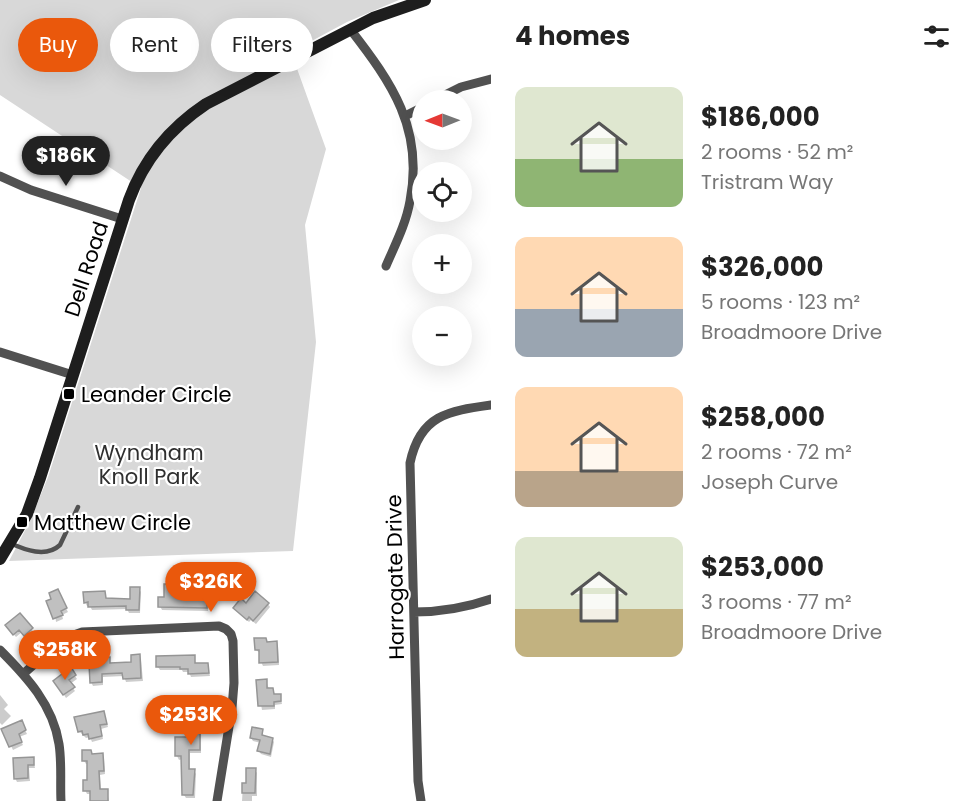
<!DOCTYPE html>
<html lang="en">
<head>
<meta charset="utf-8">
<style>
  :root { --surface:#fff; --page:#f2f2f2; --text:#222; --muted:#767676; --accent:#ea580c }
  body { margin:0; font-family:Poppins,sans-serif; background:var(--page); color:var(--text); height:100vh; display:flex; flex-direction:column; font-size:22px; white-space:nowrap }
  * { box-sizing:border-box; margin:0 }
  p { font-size:20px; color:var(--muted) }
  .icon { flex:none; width:33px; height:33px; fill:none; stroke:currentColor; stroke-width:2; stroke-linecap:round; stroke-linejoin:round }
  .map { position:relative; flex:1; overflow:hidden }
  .drawer { display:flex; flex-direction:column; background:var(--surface); width:486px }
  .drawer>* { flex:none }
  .banner { position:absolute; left:18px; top:18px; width:382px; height:54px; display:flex; gap:12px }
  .needle { width:39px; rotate:269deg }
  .controls { position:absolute; left:412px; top:90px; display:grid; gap:12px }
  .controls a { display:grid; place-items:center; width:60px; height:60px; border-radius:50%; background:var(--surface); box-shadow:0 6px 24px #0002; font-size:30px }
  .price { position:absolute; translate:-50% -51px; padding:0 14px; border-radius:21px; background:var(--accent); color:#fff; font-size:20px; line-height:39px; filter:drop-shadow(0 2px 3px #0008) }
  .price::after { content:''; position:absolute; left:50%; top:36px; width:18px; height:14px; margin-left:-9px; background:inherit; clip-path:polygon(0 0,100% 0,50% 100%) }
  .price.selected { background:#222; color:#fff }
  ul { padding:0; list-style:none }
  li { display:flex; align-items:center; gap:18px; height:150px; padding:0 24px }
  li span { display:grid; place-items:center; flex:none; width:168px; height:120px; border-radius:12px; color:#555 }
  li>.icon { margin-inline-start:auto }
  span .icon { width:72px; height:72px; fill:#fffc; stroke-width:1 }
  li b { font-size:26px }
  h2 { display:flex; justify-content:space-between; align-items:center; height:72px; padding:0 24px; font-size:26px }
  .chip { padding:0 21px; border-radius:27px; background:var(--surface); box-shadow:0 6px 24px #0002; font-size:21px; line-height:54px }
  .chip.selected { background:var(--accent); color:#fff }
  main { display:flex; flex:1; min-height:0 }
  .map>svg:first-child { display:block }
  .green { fill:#d8d8d8 }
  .shadow { fill:#0003 }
  .building { fill:#c0c0c0; stroke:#959595; stroke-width:1.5 }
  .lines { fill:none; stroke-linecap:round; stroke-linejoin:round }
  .lane { stroke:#515151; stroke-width:4.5 }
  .street { stroke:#515151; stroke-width:9 }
  .secondary { stroke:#1e1e1e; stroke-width:12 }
  .poi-dot { fill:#000; stroke:#fff; stroke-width:2 }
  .labels { text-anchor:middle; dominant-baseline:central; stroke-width:4.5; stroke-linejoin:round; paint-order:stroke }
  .street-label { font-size:21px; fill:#000; stroke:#fff }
  .poi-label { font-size:21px; fill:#000; stroke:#fff; text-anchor:start }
  .park-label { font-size:21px; fill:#2f2f2f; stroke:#fff }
</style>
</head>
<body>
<main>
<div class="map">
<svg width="491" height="801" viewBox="0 0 491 801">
  <rect width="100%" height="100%" fill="#fff"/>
  <!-- green -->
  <path class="green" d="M0,0H399L347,22L291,52L326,149L305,225L316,342L293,551L9,561L31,519L48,477L141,188L0,95Z"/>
  <!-- shadow -->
  <path class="shadow" d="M213,585L215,588V605L208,604V611L162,610L160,606L166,599L171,586L173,593L198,594Z
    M139,589L141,592L140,613H129L127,609L92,610L90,606H87L85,602L104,593L107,600H132Z
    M57,591L68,612L62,615L63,619L56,622L53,600Z
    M268,604L270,607L256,624L251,620L249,622L235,608L246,605Z
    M9,629H32L33,632L27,638L22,632L16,637Z
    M266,640L268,643H276L278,646L279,665L263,666L261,662L260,653L256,650Z
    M139,656L141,659L143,681L126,682L124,676L103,677V685L93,686L91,682L102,665L109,659L111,664L133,663Z
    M194,656L196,665L207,664L210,676L191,677L189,672H183L182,670H160L158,667L157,657Z
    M71,670L77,679L70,684L75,691L66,698L55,681Z
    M257,681H266L269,689H273L275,695H280L282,704L275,705V709L262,710Z
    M0,695L8,705L4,709L11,716L2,725L0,723Z
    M204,697L206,701V726H201V753H190V770H194L196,774L195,798H186L184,795L182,759L179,760L177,756V738H194Z
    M104,713L108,727L101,729L103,739L92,742L90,737L86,738L79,731Z
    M23,726L27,734L19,737L23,745L13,750L3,730Z
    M262,731L263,737L272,739L274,742L271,757L261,754L259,751L261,743L253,741L251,738Z
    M91,751L93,755H102L104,758L105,774L100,775L101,791H107L109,801H92V794H87L85,790L89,781V764H86L84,761Z
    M33,758L35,768H29L30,781L17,782L15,778Z
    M255,770L257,773V796H252V801H242L243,784H247Z"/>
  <!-- building -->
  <path class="building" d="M197,583H214V601H207V608L158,607V597H164V584H172V592H197Z
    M130,587H140L139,610H126V606L88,607V602L84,603L83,592L105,591L106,598L130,599Z
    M58,589L67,608L61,611L63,615L53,619L46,601L51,599L49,593Z
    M255,591L269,603L253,621L249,617L247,620L233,608L241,598L246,603Z
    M20,613L33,628L24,636L19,630L13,635L5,625Z
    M254,638H266L267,642L277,641L278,662L259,663V650H255Z
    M140,654L141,678L123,679L122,673L102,674V682L90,683L89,664H100V658L110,657V663L131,662V655Z
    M195,655V663H208L209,673L188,674V669H180V667H156V656Z
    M71,667L76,675L69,680L75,687L63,695L53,681Z
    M267,679V688H273L274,694H281V701L274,702V706H258L256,680Z
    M193,696H205V723H200V750H189V769H195L193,795H182L181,756H175V737H193Z
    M104,711L107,724L100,725L102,736L89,739L88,734L83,735L82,731L78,732L74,717Z
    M22,720L26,730L19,734L22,742L9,747L1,729Z
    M252,727L263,729L262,735L273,738L270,754L257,751L260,740L250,738Z
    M82,750H91L92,754L103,753L104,771H99L100,789H108V801H90V791H83V780H87V761H82Z
    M34,757V765H28V778L14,779L13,758Z
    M246,768H256L255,793H242V783H246Z"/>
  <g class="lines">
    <!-- lane -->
    <path class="lane" d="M10,543C25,550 46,558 60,545L78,507"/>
    <!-- street -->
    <path class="street" d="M350,29C392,83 424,129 410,201C406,224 395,245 386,266
      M435,100L461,87L491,79
      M405,116L423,107
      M0,176L31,190L122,219
      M0,352L73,375
      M414,612C442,612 465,608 491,599
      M0,650C27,677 53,705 59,744C62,763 60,783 61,801
      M23,674C42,658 59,639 82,632L219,626L226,629L231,634L233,641L234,683L232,708L217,801
      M421,801L418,781L410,463C420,415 448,411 491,405"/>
    <!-- secondary -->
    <path class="secondary" d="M0,559L27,514L40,478L129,200C144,159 170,128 206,104L373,18L425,0"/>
  </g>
  <!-- markers -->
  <g class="poi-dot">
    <rect x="63" y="388" width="12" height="12" rx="3"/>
    <rect x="16" y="516" width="12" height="12" rx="3"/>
  </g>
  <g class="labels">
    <!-- street labels -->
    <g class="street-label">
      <text transform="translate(86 269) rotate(-72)">Dell Road</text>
      <text transform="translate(395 577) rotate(-91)">Harrogate Drive</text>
    </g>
    <!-- poi labels -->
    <g class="poi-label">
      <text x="81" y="394">Leander Circle</text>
      <text x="34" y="522">Matthew Circle</text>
    </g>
    <!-- park labels -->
    <g class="park-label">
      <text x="149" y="452">Wyndham<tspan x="149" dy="24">Knoll Park</tspan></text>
    </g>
  </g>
</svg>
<div class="controls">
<a><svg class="needle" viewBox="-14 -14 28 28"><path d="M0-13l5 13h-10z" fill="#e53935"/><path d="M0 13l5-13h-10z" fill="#767676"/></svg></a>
<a><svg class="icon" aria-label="locate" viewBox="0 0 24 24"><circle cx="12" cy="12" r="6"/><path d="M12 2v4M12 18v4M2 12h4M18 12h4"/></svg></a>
<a>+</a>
<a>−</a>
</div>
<b class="price selected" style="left:66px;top:187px">$186K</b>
<b class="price" style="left:211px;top:613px">$326K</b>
<b class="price" style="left:65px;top:681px">$258K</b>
<b class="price" style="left:191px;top:746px">$253K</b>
<div class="banner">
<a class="chip selected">Buy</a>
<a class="chip">Rent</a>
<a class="chip">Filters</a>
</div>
</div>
<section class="drawer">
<h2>4 homes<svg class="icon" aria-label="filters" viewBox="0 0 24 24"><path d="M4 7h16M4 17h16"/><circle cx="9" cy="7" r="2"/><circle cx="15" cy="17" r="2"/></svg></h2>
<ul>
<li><span style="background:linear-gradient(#dfe7d0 60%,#8fb573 0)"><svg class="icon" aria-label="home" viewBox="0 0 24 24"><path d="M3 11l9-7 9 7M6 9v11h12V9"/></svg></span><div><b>$186,000</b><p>2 rooms · 52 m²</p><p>Tristram Way</p></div></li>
<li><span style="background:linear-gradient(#ffd9b3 60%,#9aa5b1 0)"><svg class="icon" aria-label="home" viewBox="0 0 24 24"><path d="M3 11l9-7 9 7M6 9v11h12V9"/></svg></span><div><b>$326,000</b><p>5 rooms · 123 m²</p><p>Broadmoore Drive</p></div></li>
<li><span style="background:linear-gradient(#ffd9b3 70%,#b9a48a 0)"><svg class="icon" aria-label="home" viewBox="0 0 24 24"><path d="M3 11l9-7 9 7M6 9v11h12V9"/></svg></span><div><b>$258,000</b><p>2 rooms · 72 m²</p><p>Joseph Curve</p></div></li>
<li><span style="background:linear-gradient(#dfe7d0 60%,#c2b280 0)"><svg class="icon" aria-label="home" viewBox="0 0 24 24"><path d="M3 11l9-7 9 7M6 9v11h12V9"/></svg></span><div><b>$253,000</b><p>3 rooms · 77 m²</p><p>Broadmoore Drive</p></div></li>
</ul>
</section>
</main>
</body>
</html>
